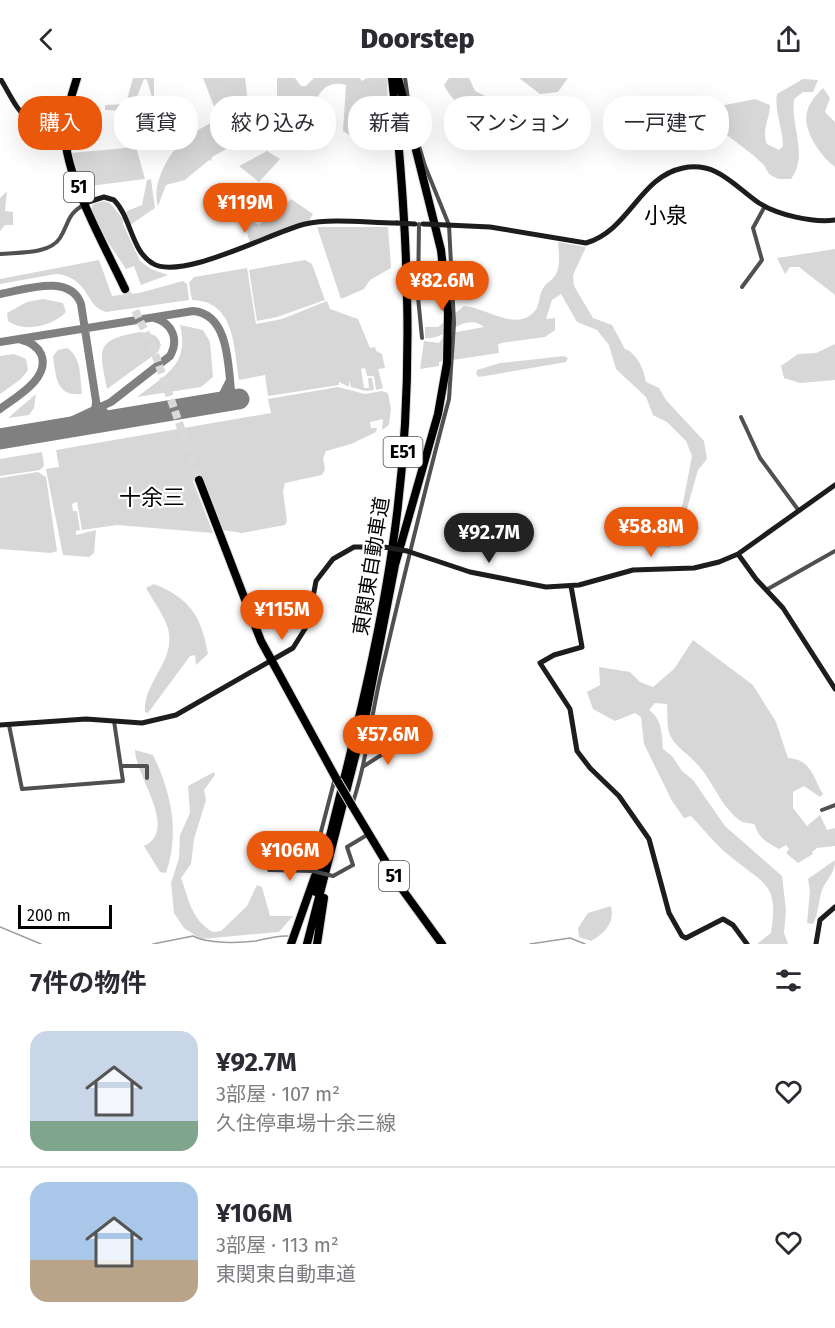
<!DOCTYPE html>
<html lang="ja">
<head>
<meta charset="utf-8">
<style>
  :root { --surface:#fff; --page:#f2f2f3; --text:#2b2b33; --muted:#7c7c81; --line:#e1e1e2; --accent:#ea580c }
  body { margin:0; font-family:"Fira Sans","Noto Sans JP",sans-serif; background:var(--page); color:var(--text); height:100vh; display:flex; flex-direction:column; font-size:22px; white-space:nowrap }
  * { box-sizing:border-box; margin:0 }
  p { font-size:20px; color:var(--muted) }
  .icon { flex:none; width:33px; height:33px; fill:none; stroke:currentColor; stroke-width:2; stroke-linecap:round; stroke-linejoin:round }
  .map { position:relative; height:866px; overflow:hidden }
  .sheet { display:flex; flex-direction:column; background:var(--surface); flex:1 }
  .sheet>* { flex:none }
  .guide { position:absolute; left:18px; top:18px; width:800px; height:54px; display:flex; gap:12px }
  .scale { position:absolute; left:18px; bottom:15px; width:94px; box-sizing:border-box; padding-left:6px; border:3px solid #000; border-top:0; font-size:16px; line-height:21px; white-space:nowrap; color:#000; -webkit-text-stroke:4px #fff; paint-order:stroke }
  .price { position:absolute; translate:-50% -51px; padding:0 14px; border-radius:21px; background:var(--accent); color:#fff; font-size:20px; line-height:39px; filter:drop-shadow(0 2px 3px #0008) }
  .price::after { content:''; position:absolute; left:50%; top:36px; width:18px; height:14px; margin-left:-9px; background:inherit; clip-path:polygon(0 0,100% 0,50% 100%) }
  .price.on { background:#222; color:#fff }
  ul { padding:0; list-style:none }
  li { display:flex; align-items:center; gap:18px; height:150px; padding:0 30px }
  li+li { border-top:2px solid var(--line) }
  li span { display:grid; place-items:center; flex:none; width:168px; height:120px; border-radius:18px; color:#555 }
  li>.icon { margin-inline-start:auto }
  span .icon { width:72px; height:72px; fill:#fffc; stroke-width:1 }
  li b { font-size:26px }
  h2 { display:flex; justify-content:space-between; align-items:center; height:72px; padding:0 30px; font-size:26px }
  .tag { padding:0 21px; border-radius:24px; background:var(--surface); box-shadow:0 6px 24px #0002; font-size:21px; line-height:54px }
  .tag.on { background:var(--accent); color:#fff }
  header { display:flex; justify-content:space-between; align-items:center; height:78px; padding:0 30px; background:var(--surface); font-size:27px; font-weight:800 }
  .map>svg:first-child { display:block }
  .green { fill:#d7d7d7 }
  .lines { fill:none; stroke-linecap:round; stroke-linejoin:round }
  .stream { stroke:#9e9e9e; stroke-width:1.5 }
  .taxiway { stroke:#808080; stroke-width:8 }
  .runway { stroke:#808080; stroke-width:21 }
  .highway-tunnel { stroke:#d9d9d9; stroke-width:8; stroke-dasharray:8 4; stroke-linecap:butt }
  .highway-casing { stroke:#dbdbdb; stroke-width:10 }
  .street { stroke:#505050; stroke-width:4 }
  .secondary { stroke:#1d1d1d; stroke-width:5 }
  .highway { stroke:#000; stroke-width:8 }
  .highway-bridge-casing { stroke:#dbdbdb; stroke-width:10; stroke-linecap:butt }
  .street-bridge { stroke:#505050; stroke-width:4 }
  .secondary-bridge { stroke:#1d1d1d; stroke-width:5 }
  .highway-bridge { stroke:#000; stroke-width:8 }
  .labels { text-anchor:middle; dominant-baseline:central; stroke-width:4.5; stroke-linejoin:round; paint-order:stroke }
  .shield { fill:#fff; stroke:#4c4c4c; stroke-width:1.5 }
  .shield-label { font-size:18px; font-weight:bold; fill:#000 }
  .street-label { font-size:20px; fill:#000; stroke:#fff }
  .quarter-label { font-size:22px; fill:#000; stroke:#fff }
</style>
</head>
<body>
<header><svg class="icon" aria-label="back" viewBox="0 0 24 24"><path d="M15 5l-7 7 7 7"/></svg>Doorstep<svg class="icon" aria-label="share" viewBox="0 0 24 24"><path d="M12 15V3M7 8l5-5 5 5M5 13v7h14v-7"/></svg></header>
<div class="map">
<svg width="835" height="866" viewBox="0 0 835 866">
  <rect width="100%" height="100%" fill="#fff"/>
  <!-- green -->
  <path class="green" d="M133,0H154V26L147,2L144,1L133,29L128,33L105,32V27L126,26Z
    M203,0H245L252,57L212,79L211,83L209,82L185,102L166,107L158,128C151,107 168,77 182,63C192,53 208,49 218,39Z
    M277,0H295L301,8H306L314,0H360L362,3L367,0H387L388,39L378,41L361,64L343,53L346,7C319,0 314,26 311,45L316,49L313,69L307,67L305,71L284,64L282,56L277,58Z
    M449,0H469L475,13L508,29L511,40C486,50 455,30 444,7Z
    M519,0H568L558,14L540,16Z
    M803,1L818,2L813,14H803L794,21C790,47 809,77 791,101H778L769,96L764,87L753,77L723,54L714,61L703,56L681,66L670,60L675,32L685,24L705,31L755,21L770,27C770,41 761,52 767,66L779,72L783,68C783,51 774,32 777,16Z
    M823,10L830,20L825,34L835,44V89C821,79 802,52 807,34C809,25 816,17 823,10Z
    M136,69L145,101L82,109L71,75Z
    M267,73L280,81L259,104L239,88Z
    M151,101L155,130L130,147L126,137L127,133L142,127L147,102Z
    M7,113L5,133L13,134V147H5L0,153V120Z
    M291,121L313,136L309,143L250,165L242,138L259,147Z
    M104,123L110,125L123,141V146L140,183L151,191L168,197L141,207L134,188L126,191L101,154L91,132L93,126Z
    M317,149H388L391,190L370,202L364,211L341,221Z
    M558,164L586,169L573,197L574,208L593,240L612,247L625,271C637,275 644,292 646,304L659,310L666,322L704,363L707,381L698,392L679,459L670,470L657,469L670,465L683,425L692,378L686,363L667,344L653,337L646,319L616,291L609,267L597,252L577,244L561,216L552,222L546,241L555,240V252L545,259L501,265L498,267L499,275L439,284V288L420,291L424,263L439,265L446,256L484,249C463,233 446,263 425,260V249H438L464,228C485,229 515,254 534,234C541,227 538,216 544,209C546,205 551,203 554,199C561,191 559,175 558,164Z
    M835,171V217L799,189H790L785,196L777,180Z
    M99,182L112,218L139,215L183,203L187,206L189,222L106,234C85,229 90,199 56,196L0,206V201Z
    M305,182L312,186L325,222L277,239L257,243L249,192Z
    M247,190L256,246L282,241L327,223L330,231L358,241L370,270L375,269L376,273L382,276L385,290L378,291L383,310L376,312L374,298H367L365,290L361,291L364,310H369L368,300H372L374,312L366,313L351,309L349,302V309L339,304V307L268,318L265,297L239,302C234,269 235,223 192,222L189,205L194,199Z
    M43,221L63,225L66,234C53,248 24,255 8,243L7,235L27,224Z
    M180,247L203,252L210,264L213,299L201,309L137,319C165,297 190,287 180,247Z
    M140,254C150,255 158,256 161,267L158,274L107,311C99,270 95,262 140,254Z
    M835,266V302L800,305L784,300L781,288L798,276L816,275Z
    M67,270C82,279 80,301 82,316C56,319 56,299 53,278L58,272Z
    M14,276L26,281L28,292L21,301L0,316V278Z
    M564,278L568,280L566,284L479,299L476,296L477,292L500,285Z
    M338,309L365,316L382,313L388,315L391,331L389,347L382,352L383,341L370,344L371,350H377L376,354L351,366L326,373L323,380L325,391L322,397L285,405L283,413L287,443L285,447L242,455L222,452L203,400L193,403L213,455L117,447L82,452L77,424L72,426L73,433H77L80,452L76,453V457L96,452L94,475L89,479L63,477L46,391L59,389L56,372L271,335L268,321Z
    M36,316L34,330L29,337L8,340Z
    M42,374L44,388L40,392L0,398V381Z
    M38,394L46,399L57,473L51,475L0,471V400Z
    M154,506C191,521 201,538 208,576L196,587L195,577L190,578L148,635L145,634C143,605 173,586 169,556C168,542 153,523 146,510Z
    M693,562L753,607L776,644L788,680C812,682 812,698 823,716L820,719L804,708L793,714V730L807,748L820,737L827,752L835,750V768L817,770L812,774L813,776L798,785L786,775L789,771L786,767L779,771C768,765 758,760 755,747C750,744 746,746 741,743C721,730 713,702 696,685C688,676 676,669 671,659C666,651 668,635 667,626L655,625L649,632C662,641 662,656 663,671L672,678L682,693L693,702L725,748L782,798L786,832L784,855L788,866H757L771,855C779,805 765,807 731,779C717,768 704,752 691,738L684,740L672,723L644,666L641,639L635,635L615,643L593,631L587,614L600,607L599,589L630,594L640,604L653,609L674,591Z
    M135,672L153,677C171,714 180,754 166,795L160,794L144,768C179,751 136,700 135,672Z
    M214,694L215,697L204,712L206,722L194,761L191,786L181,800C189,821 191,842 213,854L221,853L247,828L257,807L262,809L270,838H293L279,854L201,861L184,850L174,835L171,805L179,780L180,757L190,735L188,708Z
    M835,782C835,796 827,800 822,812C818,824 819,835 813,846L807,845L810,813L808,801Z
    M611,828C615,845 605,855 591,863L579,859L578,850L588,835Z"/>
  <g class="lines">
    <!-- stream -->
    <path class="stream" d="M0,849L41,866
      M153,866L193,858C207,866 240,865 256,863C267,861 277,857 288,858
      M530,866L570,860L585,866"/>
    <!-- taxiway -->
    <path class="taxiway" d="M0,216C24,212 70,195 81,226L96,323C96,355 52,352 29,356
      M0,264L193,233C231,236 228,293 232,322
      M211,326L222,318L229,304
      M98,327L106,336L119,341
      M0,331C16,319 51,300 41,276C37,268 30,264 22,262
      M64,346L111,324L170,278C179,262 173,245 154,240"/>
    <!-- runway -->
    <path class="runway" d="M0,361L239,321"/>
    <!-- highway-tunnel -->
    <path class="highway-tunnel" d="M125,211L153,270L199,402"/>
    <defs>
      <path id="highway" d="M77,0C71,18 66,36 65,55C65,99 106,170 125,211
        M199,402L261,563L337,702
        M351,726L402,811L442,866
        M316,814C344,700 375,587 392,472C416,316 409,157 392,0
        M291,866L315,798
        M307,866L366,636L395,487L438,336L447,285L448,235L441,172L398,0
        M317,866L324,820"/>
    </defs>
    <!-- highway casing -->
    <use href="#highway" class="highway-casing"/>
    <!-- street -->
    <path class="street" d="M405,0L410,35
      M419,146L418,219L422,260
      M0,176C17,174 49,177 60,160C70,144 66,137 85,126
      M742,209L762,182L753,150L765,128
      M741,339L760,380L799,433
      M766,512L835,473
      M9,647L22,711L123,703L114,643
      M370,663L389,657L405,674
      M121,688H147V700
      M364,688L397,667
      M352,727C367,683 371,637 382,592C403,502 425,411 449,321L454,245L449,147L425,88L414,51
      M822,732L835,727
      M269,792L313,793
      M311,792L335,700
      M333,798L353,787L347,769L367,757"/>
    <!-- secondary -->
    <path class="secondary" d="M0,0C19,32 24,52 65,53
      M85,125L104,119L114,122C131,139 131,172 152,185C180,204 272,154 305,146C333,140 368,145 397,145
      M447,147L490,149L586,165C630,152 639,99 683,90C717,83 734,108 759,125C778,137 813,145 835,142
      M407,473L470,494L546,509L579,507L633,492L694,490L719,484L738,476L835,407
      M738,476L756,501L783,530L835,611
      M571,508L582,569L554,577L540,585L570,631L577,673L590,690L619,718L649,761L669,835L682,858L686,860L723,841L733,847L747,866
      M0,647L86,641L142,645L176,637L293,570L308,546L316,503L333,481L354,469H384
      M816,866L820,842L835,829"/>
    <!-- highway -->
    <use href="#highway" class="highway"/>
    <defs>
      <path id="highway-bridge" d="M337,702L351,726"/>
    </defs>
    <!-- highway-bridge casing -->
    <use href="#highway-bridge" class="highway-bridge-casing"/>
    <!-- street-bridge -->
    <path class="street-bridge" d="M313,793L333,798"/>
    <!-- secondary-bridge -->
    <path class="secondary-bridge" d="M397,145L415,146
      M423,146L447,147
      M384,469L407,473"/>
    <!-- highway-bridge -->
    <use href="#highway-bridge" class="highway-bridge"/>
  </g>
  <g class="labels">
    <!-- shield labels -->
    <g class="shield">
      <rect x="64" y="94" width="30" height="30" rx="4.5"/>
      <rect x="383.5" y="359" width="39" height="30" rx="4.5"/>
      <rect x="379" y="783" width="30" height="30" rx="4.5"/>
    </g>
    <g class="shield-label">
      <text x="79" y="109">51</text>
      <text x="403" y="374">E51</text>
      <text x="394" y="798">51</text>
    </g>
    <!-- street labels -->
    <g class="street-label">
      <text transform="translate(371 488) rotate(-81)">東関東自動車道</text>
    </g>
    <!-- quarter labels -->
    <g class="quarter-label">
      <text x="666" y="137">小泉</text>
      <text x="152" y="419">十余三</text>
    </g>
  </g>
</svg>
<div class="scale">200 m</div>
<b class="price" style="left:245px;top:156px">¥119M</b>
<b class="price" style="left:442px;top:234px">¥82.6M</b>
<b class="price" style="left:651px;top:480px">¥58.8M</b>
<b class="price on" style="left:489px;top:486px">¥92.7M</b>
<b class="price" style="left:282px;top:563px">¥115M</b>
<b class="price" style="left:388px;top:688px">¥57.6M</b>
<b class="price" style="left:290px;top:804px">¥106M</b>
<div class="guide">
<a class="tag on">購入</a>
<a class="tag">賃貸</a>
<a class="tag">絞り込み</a>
<a class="tag">新着</a>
<a class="tag">マンション</a>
<a class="tag">一戸建て</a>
</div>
</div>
<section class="sheet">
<h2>7件の物件<svg class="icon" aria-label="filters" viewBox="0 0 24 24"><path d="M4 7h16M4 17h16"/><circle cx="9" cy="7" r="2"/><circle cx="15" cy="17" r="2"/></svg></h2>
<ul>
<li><span style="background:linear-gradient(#c9d6e8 75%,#7fa58c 0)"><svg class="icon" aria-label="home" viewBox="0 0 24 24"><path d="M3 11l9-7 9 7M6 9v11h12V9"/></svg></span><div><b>¥92.7M</b><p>3部屋 · 107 m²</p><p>久住停車場十余三線</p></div><svg class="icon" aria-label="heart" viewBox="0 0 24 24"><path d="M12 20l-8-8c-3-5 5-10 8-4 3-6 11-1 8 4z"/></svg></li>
<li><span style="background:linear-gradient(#a9c7e8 65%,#b9a48a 0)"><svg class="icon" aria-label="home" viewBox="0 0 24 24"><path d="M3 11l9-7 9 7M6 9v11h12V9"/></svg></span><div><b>¥106M</b><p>3部屋 · 113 m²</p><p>東関東自動車道</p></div><svg class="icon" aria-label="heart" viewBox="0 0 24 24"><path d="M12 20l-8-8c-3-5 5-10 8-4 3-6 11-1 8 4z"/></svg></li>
</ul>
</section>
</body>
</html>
